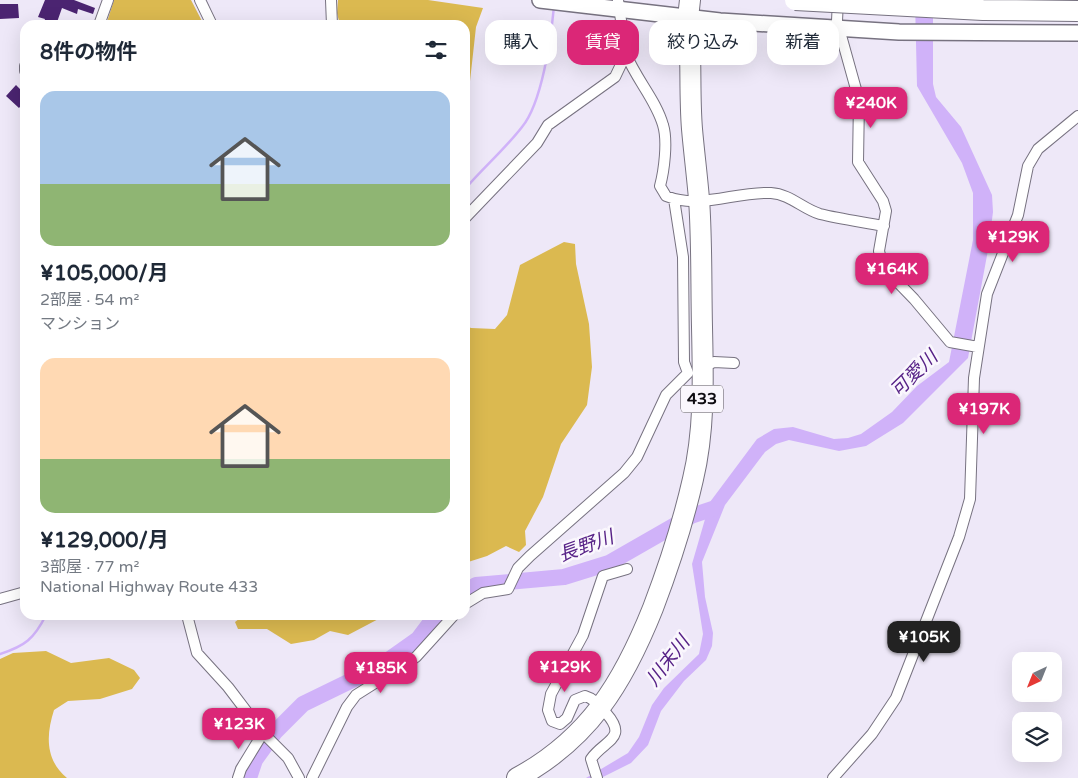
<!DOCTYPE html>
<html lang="ja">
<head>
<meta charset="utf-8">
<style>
  :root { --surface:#fff; --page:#f2f2f3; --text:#1f2937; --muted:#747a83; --accent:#db2777 }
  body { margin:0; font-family:"Varela Round","Noto Sans JP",sans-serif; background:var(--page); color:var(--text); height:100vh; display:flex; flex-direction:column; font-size:19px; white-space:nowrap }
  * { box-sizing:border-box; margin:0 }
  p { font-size:16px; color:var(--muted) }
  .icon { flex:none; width:28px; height:28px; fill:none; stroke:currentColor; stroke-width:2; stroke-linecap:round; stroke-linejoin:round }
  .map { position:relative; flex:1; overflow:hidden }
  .side { position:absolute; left:20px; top:20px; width:450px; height:600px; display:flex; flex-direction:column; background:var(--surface); border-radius:15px; box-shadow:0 5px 20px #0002 }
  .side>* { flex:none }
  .guide { position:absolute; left:485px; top:20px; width:475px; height:45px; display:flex; gap:10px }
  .needle { width:32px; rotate:223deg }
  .controls { position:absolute; left:1012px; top:652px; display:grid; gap:10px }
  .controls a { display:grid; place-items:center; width:50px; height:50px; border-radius:10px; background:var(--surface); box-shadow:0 5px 20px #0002; font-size:25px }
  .price { position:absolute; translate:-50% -42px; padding:0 11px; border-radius:10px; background:var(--accent); color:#fff; font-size:16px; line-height:32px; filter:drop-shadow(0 1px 2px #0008) }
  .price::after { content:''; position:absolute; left:50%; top:30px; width:15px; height:11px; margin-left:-8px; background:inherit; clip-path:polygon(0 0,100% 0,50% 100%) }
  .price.selected { background:#222; color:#fff }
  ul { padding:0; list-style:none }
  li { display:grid; align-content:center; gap:10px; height:265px; padding:0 20px }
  li span { display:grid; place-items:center; height:155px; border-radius:15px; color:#555 }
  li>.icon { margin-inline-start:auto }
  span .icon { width:90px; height:90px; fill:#fffc; stroke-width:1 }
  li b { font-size:21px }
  h2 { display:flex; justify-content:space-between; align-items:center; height:60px; padding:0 20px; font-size:21px }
  .chip { padding:0 18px; border-radius:15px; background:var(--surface); box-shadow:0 5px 20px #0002; font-size:18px; line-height:45px }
  .chip.selected { background:var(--accent); color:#fff }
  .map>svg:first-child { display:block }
  .forest { fill:#dbb950 }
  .water { fill:#d0b2f9 }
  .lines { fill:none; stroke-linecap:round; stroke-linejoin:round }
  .stream { stroke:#d0b2f9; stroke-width:2.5 }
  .river { stroke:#d0b2f9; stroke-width:16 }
  .building { fill:#4b2471 }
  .street-casing { stroke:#777280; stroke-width:12 }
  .secondary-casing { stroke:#777280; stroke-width:18 }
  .highway-casing { stroke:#777280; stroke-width:22 }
  .street { stroke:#fff; stroke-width:10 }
  .secondary { stroke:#fff; stroke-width:15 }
  .highway { stroke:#fff; stroke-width:20 }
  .highway-bridge-casing { stroke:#777280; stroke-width:22; stroke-linecap:butt }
  .highway-bridge { stroke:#fff; stroke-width:20 }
  .labels { text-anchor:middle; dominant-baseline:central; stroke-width:5; stroke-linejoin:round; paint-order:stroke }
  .shield { fill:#faf7fd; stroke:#565358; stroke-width:1 }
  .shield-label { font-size:16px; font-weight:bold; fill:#0f0d12 }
  .water-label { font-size:19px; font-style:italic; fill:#572287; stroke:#faf7fd }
</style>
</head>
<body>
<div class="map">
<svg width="1078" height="778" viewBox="0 0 1078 778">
  <rect width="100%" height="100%" fill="#eee8f8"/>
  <!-- forest -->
  <path class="forest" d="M114,0H191L204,25H106Z
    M338,0H428L483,8L476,27L469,90L465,94V25H340L337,13Z
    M564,242L575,244L576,264L589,324L592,367L587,405L561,444L543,497L525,531L526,545L519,552L506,546L487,556L465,563V325L471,328L495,329L507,315L520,265Z
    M244,615H386L348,635L330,631L314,640L291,644L267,629H238L235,622Z
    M46,651L71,663L109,658L134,670L140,678L132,689L100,699L68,701L54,710C46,735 45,760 67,778H0V659L13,653Z"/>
  <!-- water -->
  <path class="water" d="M915,0H931L933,18V84L936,97L961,127L992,195L993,212L988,250L968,358L903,423L866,446L839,451L789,440L776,444L765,452L725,505L702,562L705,597L713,633L712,646L706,660L684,681L661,711L648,745L631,763L601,778H586L628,753L639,737L652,705L664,688L699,654L703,634L692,564L710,502L757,439L774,429L793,427L834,439L848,438L861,434L892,412L917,386L949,362L973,240V193L962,163L917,86Z"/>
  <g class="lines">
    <!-- stream -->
    <path class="stream" d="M465,189C483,168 505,149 522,127C542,103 551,38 554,6
      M0,654C25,646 34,639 46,615"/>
    <!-- river -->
    <path class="river" d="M465,592L476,585L564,577L609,563L691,516L712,509
      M249,778L255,760L275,732L303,704L377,668L418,639L436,615"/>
  </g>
  <!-- building -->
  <path class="building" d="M45,0H74L95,8L93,14L78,9L77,14L62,8L56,25H43L45,19L38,17Z
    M0,4H18L19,18L0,19Z
    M16,85L25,94V101L19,108L6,96Z"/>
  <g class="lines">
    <defs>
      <path id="street" d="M200,0L212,25
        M331,0L332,25
        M838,0L837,21L859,100L858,162L883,201L886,211L879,251L883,267L914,299L950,342L978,347
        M99,25L108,0
        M626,54C636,79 656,100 663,125C668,141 664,171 660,186L666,196C700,210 736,191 771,193C790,194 803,209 820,214C840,219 863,222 884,226
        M25,66V71
        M465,218L537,143L548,125L615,77L626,54L618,0
        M701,368L714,362L734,363
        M0,599L25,592
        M465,604L483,593L508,589L518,568L530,556L624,473L637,457L666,395L688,373L684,362L683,257L674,199
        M187,615L197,653L228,687L263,733L288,758L299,778
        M238,778L241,769L263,733
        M312,778L347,707L356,695L416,657L454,615
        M597,778L591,759C604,740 629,739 606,713C599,706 595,699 585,696L575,700L567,718L560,724L552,721L548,710L551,694L583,635L603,576L627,569
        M833,778L872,734L896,698L959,537L970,499L974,378L987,294L1018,215L1028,166L1038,149L1078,116"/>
      <path id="secondary" d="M540,0L720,21L899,32L1078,33"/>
      <path id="highway" d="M517,778C589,739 623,683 653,608C669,566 683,523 693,479C705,429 703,377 702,327C701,284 702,241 699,199C697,175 694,152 692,129C689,92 692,55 688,18L690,0"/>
    </defs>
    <!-- street casing -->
    <use href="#street" class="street-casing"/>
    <!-- secondary casing -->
    <use href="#secondary" class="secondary-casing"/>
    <!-- highway casing -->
    <use href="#highway" class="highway-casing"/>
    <!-- street -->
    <use href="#street" class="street"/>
    <!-- secondary -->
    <use href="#secondary" class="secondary"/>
    <!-- highway -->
    <use href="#highway" class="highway"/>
    <defs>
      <path id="highway-bridge" d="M795,0L983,10L1078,11"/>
    </defs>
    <!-- highway-bridge casing -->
    <use href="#highway-bridge" class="highway-bridge-casing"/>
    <!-- highway-bridge -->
    <use href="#highway-bridge" class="highway-bridge"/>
  </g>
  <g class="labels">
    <!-- shield labels -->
    <rect class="shield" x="681" y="385.5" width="42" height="27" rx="4"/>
    <g class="shield-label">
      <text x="702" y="399">433</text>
    </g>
    <!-- water labels -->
    <g class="water-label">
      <text transform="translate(914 374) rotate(-44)">可愛川</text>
      <text transform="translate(586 546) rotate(-20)">長野川</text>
      <text transform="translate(668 661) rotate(-52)">川末川</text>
    </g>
  </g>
</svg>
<div class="controls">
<a><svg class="needle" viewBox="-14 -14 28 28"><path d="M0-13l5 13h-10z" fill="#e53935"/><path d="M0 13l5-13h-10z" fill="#747a83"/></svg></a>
<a><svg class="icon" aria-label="layers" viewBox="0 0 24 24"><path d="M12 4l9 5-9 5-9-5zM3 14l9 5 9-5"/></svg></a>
</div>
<b class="price" style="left:871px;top:129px">¥240K</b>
<b class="price" style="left:1013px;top:263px">¥129K</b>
<b class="price" style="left:892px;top:295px">¥164K</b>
<b class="price" style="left:984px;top:435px">¥197K</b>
<b class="price selected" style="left:924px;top:663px">¥105K</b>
<b class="price" style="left:565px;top:693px">¥129K</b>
<b class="price" style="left:381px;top:694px">¥185K</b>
<b class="price" style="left:239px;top:750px">¥123K</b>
<div class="guide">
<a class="chip">購入</a>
<a class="chip selected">賃貸</a>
<a class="chip">絞り込み</a>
<a class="chip">新着</a>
</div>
<section class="side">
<h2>8件の物件<svg class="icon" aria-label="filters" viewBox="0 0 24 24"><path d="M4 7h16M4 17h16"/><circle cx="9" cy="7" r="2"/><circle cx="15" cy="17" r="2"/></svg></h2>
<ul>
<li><span style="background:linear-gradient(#a9c7e8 60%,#8fb573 0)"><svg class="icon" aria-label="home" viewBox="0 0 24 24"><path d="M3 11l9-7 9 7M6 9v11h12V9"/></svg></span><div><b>¥105,000/月</b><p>2部屋 · 54 m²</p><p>マンション</p></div></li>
<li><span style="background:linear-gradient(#ffd9b3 65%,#8fb573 0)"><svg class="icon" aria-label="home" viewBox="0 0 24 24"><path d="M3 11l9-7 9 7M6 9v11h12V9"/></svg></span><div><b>¥129,000/月</b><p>3部屋 · 77 m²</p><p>National Highway Route 433</p></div></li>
</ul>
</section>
</div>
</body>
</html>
